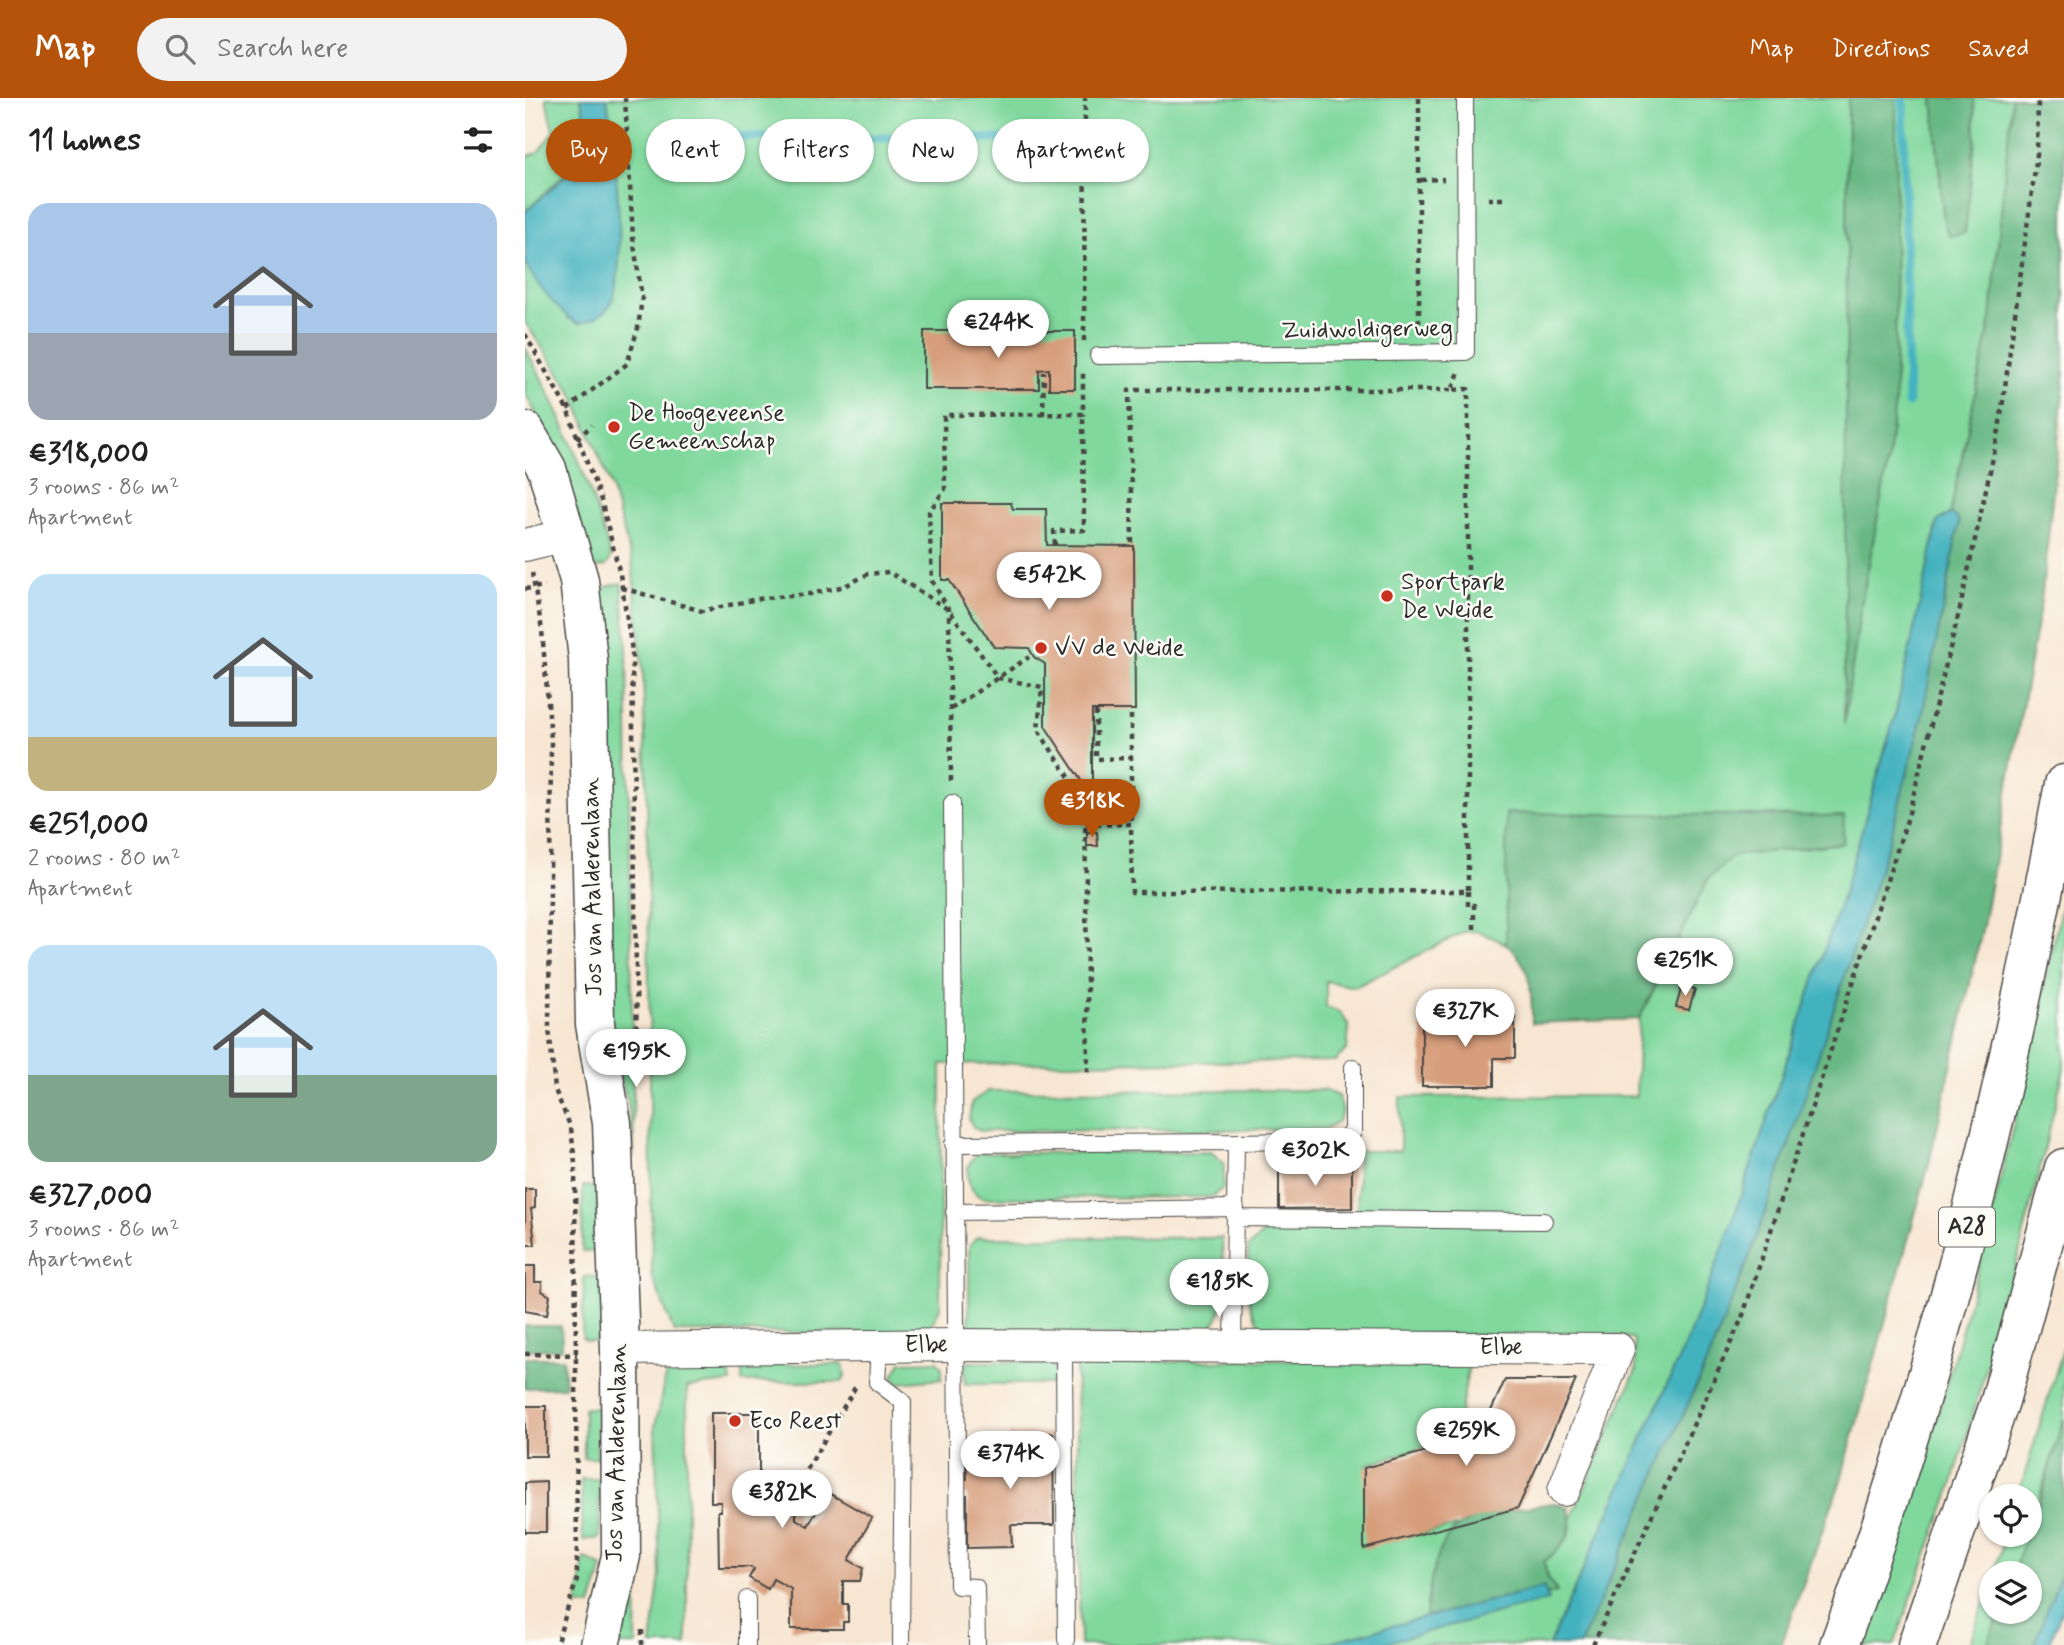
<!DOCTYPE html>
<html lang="en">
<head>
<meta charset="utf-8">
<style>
  :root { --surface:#fff; --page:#f2f2f2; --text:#222; --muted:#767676; --accent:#b45309 }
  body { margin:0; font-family:Mynerve,sans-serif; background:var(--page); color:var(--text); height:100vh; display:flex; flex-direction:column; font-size:26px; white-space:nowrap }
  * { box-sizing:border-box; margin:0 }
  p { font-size:23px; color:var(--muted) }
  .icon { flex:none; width:38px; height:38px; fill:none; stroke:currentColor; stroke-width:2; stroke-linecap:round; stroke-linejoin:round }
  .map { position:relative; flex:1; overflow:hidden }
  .side { display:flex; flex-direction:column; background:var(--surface); width:525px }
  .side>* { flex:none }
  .banner { position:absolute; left:21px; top:21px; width:665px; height:63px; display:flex; gap:14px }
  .buttons { position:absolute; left:1454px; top:1386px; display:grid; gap:14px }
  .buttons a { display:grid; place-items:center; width:63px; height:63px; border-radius:50%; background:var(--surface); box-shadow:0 2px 5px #0004; font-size:35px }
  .price { position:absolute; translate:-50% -60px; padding:0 16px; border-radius:24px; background:#fff; color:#222; font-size:23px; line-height:46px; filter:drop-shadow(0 2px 4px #0008) }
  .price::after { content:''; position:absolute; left:50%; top:42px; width:21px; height:16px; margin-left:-10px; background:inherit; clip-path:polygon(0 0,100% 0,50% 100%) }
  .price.on { background:var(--accent); color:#fff }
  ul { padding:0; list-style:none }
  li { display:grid; align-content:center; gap:14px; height:371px; padding:0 28px }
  li span { display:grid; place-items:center; height:217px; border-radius:21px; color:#555 }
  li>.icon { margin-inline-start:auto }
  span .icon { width:126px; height:126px; fill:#fffc; stroke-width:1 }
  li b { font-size:30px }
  h2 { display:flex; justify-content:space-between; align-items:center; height:84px; padding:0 28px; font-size:30px }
  .chip { padding:0 24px; border-radius:32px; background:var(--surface); box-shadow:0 2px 5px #0004; font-size:24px; line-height:63px }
  .chip.on { background:var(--accent); color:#fff }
  header { display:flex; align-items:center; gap:42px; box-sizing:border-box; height:98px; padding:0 35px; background:var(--accent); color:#fff }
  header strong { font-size:33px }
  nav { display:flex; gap:38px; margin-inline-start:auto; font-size:24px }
  .search { width:490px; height:63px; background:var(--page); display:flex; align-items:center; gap:18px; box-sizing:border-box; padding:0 24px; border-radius:38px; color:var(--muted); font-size:26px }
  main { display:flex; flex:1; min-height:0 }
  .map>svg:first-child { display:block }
  .green { fill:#80d89d; stroke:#568264; stroke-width:2 }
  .forest { fill:#68b884; stroke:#4a7258; stroke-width:2 }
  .water { fill:#43b2bf; stroke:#376e75; stroke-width:2 }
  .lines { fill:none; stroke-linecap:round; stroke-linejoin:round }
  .stream { stroke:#43b2bf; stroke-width:9 }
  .building { fill:#d79e7c }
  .lane-casing { stroke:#4a4744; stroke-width:18 }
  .street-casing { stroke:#4a4744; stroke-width:34 }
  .secondary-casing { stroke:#4a4744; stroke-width:41 }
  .highway-casing { stroke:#4a4744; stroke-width:41 }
  .path { stroke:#4a4744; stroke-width:4.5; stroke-dasharray:5 5; stroke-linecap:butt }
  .lane { stroke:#fff; stroke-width:16 }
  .street { stroke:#fff; stroke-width:32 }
  .secondary { stroke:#fff; stroke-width:38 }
  .highway { stroke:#fff; stroke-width:38 }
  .poi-dot { fill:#c8321e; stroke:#fdfcf7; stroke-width:2.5 }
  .labels { text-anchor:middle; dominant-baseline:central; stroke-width:5; stroke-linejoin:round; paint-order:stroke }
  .shield { fill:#fdfcf7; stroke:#6a6a68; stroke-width:2 }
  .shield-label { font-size:23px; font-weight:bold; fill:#2b2b2b }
  .street-label { font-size:24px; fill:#2b2b2b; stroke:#fdfcf7 }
  .poi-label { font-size:24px; fill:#2b2b2b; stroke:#fdfcf7; text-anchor:start }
</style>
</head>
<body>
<header>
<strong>Map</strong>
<div class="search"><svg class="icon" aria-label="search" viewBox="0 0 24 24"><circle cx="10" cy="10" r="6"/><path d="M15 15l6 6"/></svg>Search here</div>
<nav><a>Map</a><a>Directions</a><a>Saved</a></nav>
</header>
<main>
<section class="side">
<h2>11 homes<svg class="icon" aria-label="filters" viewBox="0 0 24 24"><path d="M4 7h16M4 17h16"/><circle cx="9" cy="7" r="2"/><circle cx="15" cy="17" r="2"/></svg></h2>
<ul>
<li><span style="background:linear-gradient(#a9c7e8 60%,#9aa5b1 0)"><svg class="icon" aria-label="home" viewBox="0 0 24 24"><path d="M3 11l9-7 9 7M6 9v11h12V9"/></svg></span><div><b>€318,000</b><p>3 rooms · 86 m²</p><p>Apartment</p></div></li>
<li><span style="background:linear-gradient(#bfe0f5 75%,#c2b280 0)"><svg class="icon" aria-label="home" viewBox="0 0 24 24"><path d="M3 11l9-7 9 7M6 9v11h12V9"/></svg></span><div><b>€251,000</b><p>2 rooms · 80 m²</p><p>Apartment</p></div></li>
<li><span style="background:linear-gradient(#bfe0f5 60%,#7fa58c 0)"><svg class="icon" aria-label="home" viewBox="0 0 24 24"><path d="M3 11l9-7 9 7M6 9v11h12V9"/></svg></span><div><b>€327,000</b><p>3 rooms · 86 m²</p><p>Apartment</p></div></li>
</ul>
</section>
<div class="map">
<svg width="1539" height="1547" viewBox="0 0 1539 1547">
  <rect width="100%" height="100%" fill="#fdfcf7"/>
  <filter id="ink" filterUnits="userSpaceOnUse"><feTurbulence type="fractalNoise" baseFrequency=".0143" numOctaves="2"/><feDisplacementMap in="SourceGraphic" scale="14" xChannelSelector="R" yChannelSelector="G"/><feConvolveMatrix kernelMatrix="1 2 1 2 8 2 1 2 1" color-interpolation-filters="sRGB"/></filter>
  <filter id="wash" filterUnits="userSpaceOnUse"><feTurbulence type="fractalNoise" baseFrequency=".00686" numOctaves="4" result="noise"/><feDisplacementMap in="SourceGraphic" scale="28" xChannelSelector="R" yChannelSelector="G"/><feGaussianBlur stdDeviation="1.57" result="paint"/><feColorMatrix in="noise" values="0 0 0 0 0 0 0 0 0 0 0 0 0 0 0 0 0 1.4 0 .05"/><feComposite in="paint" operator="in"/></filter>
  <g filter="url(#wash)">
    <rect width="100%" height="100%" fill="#f7e6d2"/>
    <!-- green -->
    <path class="green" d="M21,0H56L62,36L59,50L51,65L0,114V59L12,55L28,34Z
      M82,0H1323L1320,618L1335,513L1362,370L1370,304L1371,0H1408L1419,126L1440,134L1450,41L1449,0H1487L1466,221L1425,416L1413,424L1371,614L1319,794L1202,1139L1163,1240L1024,1547H555L551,1264L945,1261L931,1339L841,1367V1447L934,1428L923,1440L1032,1493L1023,1481L1019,1464C1032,1453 1049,1440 1046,1421L1111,1272L1109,1242L1097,1238L742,1234C717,1213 724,1181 723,1150L745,1128L832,1129L833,1053H875V999L1111,998L1114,921L1183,781L1208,758L1318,745L981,715V846L953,833L939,834L830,889L801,883V909L815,914L824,928L822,951L810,963L416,966L415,1210L406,1228L387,1235L149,1234L127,1178L122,695L118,575L107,463L84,382L48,296L0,224V163L44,221L90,192C94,127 91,65 82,0Z
      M0,249C37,317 66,385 86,460L81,468L66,470L17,327L0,295Z
      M96,485L102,550L109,1059L103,1003L84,948L70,492Z
      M1539,796V971L1493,1160L1427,1388L1369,1547H1332C1351,1496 1372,1445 1389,1393C1452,1198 1497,996 1539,796Z
      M799,992L813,998L818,1012L813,1023L800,1031L456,1033L449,1030L444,1021L447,1004L463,993Z
      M686,1054L699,1065L698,1090L686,1099L458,1100C440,1094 436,1061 456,1055Z
      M58,1088L72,1089V1154L57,1153Z
      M452,1139L697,1140C697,1171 708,1218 678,1236L444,1240V1148Z
      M80,1178L81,1243H63L57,1240L59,1179Z
      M1539,1248V1320L1505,1428V1398H1493Z
      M412,1263L417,1270V1281L373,1285L368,1278L376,1264Z
      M443,1264H523L532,1273L531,1286H440L439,1270Z
      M149,1265L203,1266L206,1284L162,1289V1547H126L135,1477L130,1328L142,1270Z
      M318,1266L320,1278L317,1284H217V1267Z
      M59,1310H80V1316L72,1327V1360H59Z
      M56,1381H74L75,1440L58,1442Z
      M1481,1437H1502L1488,1475H1469Z
      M59,1460L78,1469L66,1508L53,1507Z
      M1466,1485V1514H1474L1462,1547H1444Z
      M112,1486L111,1547H91L92,1523Z"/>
    <!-- forest -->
    <path class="forest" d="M1323,0H1371L1370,304L1362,370L1335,513L1319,626Z
      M1408,0H1449L1450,41L1440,135L1424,138L1419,126Z
      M1487,0H1539V283L1528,394L1516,503L1458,828L1403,1070L1315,1385L1256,1547H1055L1185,1257L1228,1149L1271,1026L1417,518L1434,425L1432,420L1425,416L1466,221Z
      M981,715L1319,718L1318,745L1208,758L1183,781L1114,921L1007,925C1007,895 1007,866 981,846Z
      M0,1228H36L37,1251L0,1252Z
      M0,1260H38L40,1289L0,1290Z
      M1539,1320V1469L1509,1547H1462L1474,1514H1505V1475H1488L1502,1437H1505Z
      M1029,1405L1044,1410C1049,1439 1039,1446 1019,1464L1023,1481L1032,1494L900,1528C902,1500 908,1445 934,1428C961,1412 999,1410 1029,1405Z"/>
    <!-- water -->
    <path class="water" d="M56,0H82C88,39 106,181 83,210C76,219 64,222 54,226C37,218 7,183 1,164C0,151 0,128 0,114C21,94 58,70 61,38C62,26 58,12 56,0Z
      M1425,416L1432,420L1434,425L1397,619L1366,737L1271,1026L1228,1149L1185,1257L1055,1547H1024L1163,1240L1202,1139L1319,794L1371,614L1413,423Z
      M1539,1469V1507L1524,1547H1509Z
      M1019,1489L1023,1502L852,1547H792Z"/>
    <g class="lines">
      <!-- stream -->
      <path class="stream" d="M1378,0L1383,305
        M135,38L487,41"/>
    </g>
    <g id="blocks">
      <!-- building -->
      <path class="building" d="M399,233H550V291H524V271L514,272V291H399Z
        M417,405H486L488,411H521L522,447L609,448L610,612H567V699L520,628V566L509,559L504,550L469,549L424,482H417Z
        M562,734H572L573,748H562Z
        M1157,888L1170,891L1164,912L1151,909Z
        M897,918H990V960H969V988H897Z
        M754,1070H827V1110L754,1111Z
        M0,1091H10V1110L6,1111L10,1147H0Z
        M0,1168H10V1184H17V1193L25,1198L22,1217L0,1213Z
        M980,1282H1051L993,1410L839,1451V1370L954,1339Z
        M0,1308H21V1358H0Z
        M186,1315H234V1404L230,1403V1412H249L265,1384L277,1391L271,1401V1421L283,1428L302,1394L347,1420L324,1462L338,1470L335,1483H318V1506H323V1524H318V1531H266V1491L248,1481L243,1491L224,1480L229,1471L226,1469H194L193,1413H196V1404H186Z
        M528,1335L529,1427H486L487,1449L442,1450V1397H438V1381H442L441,1358H484V1336Z
        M21,1384V1434H0V1385Z"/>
    </g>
  </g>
  <g filter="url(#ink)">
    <use href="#blocks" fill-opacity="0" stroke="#4a4744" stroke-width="2"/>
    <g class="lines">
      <defs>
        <path id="lane" d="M573,258L941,254L940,0
          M427,705L433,1488L451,1489L452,1547
          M428,1046L711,1044
          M429,1114L711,1110
          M710,1120L1019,1123
          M354,1247L352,1284L378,1304L376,1547
          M539,1247L541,1542
          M708,1247L711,1044L816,1042L828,1034V969
          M222,1547V1501"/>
        <path id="street" d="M0,447L41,437
          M95,1251L430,1247L1093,1251L1039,1392"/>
        <path id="secondary" d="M0,333L22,371L54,482L63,561L70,926L87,1025L95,1251L96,1458L75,1547"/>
        <path id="highway" d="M1314,1547C1417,1268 1485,977 1539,686
          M1392,1547L1475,1303L1539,1070"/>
      </defs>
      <!-- lane casing -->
      <use href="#lane" class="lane-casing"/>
      <!-- street casing -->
      <use href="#street" class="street-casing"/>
      <!-- secondary casing -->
      <use href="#secondary" class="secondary-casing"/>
      <!-- highway casing -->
      <use href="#highway" class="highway-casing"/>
      <!-- path -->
      <path class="path" d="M894,0V234
        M896,82L919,81
        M963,101H978
        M0,236L42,311L76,402L95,476L107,553L112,957
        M559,243L560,0
        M42,311L102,266L113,230L117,200L108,140L100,0
        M518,317L519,274
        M52,341L67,327
        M607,445L604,292H927
        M530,447L529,433L559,432L558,316
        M7,475L17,532L26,641L24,929L30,992L46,1030L50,1065L52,1481L31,1547
        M97,490L177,513L232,501L285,496L320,488L343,476L364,474L424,512L473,580L517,589L513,632L560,703L563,979
        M0,491L20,488
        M426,611L504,559
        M571,613V661L606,660
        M606,617V726
        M426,683L424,512L407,483L404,414L420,391L419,317L558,316V273
        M561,727L606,726L607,794L943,793V291L927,292L934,274
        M943,793V808L949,807V833
        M0,1256L52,1257
        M277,1380L331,1288
        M117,1547V1527
        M1068,1547L1217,1220L1383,719L1435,510L1474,332L1512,57L1513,0"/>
      <!-- lane -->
      <use href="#lane" class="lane"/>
      <!-- street -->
      <use href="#street" class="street"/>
      <!-- secondary -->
      <use href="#secondary" class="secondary"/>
      <!-- highway -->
      <use href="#highway" class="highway"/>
    </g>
  </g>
  <!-- markers -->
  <g class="poi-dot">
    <circle cx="89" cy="329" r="7"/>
    <circle cx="862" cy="498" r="7"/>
    <circle cx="516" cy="550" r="7"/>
    <circle cx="210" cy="1323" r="7"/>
  </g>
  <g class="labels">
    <!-- shield labels -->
    <rect class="shield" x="1414" y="1109.5" width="56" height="39" rx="5"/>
    <g class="shield-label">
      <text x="1442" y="1129">A28</text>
    </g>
    <!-- street labels -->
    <g class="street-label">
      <text transform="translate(842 232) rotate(-1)">Zuidwoldigerweg</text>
      <text transform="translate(68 789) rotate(-91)">Jos van Aalderenlaan</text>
      <text x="401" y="1247">Elbe</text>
      <text transform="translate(976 1250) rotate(1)">Elbe</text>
      <text transform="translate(92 1355) rotate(-89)">Jos van Aalderenlaan</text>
    </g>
    <!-- poi labels -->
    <g class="poi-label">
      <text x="103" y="315">De Hoogeveense<tspan x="103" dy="28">Gemeenschap</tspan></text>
      <text x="876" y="484">Sportpark<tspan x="876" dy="28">De Weide</tspan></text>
      <text x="530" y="550">VV de Weide</text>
      <text x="224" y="1323">Eco Reest</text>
    </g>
  </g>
</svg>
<div class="buttons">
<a><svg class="icon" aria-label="locate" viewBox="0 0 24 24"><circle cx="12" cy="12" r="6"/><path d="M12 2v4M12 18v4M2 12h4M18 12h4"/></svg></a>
<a><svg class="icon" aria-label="layers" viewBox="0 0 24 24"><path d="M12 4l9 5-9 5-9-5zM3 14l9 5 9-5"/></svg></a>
</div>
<b class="price" style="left:473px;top:262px">€244K</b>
<b class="price" style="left:524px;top:514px">€542K</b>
<b class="price on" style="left:567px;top:741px">€318K</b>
<b class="price" style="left:1160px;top:900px">€251K</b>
<b class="price" style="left:940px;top:951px">€327K</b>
<b class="price" style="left:111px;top:991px">€195K</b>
<b class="price" style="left:790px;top:1090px">€302K</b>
<b class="price" style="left:694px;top:1221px">€185K</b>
<b class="price" style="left:941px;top:1370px">€259K</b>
<b class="price" style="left:485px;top:1393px">€374K</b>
<b class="price" style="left:257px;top:1432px">€382K</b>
<div class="banner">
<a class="chip on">Buy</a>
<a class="chip">Rent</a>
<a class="chip">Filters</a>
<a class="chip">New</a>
<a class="chip">Apartment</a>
</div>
</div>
</main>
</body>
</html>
